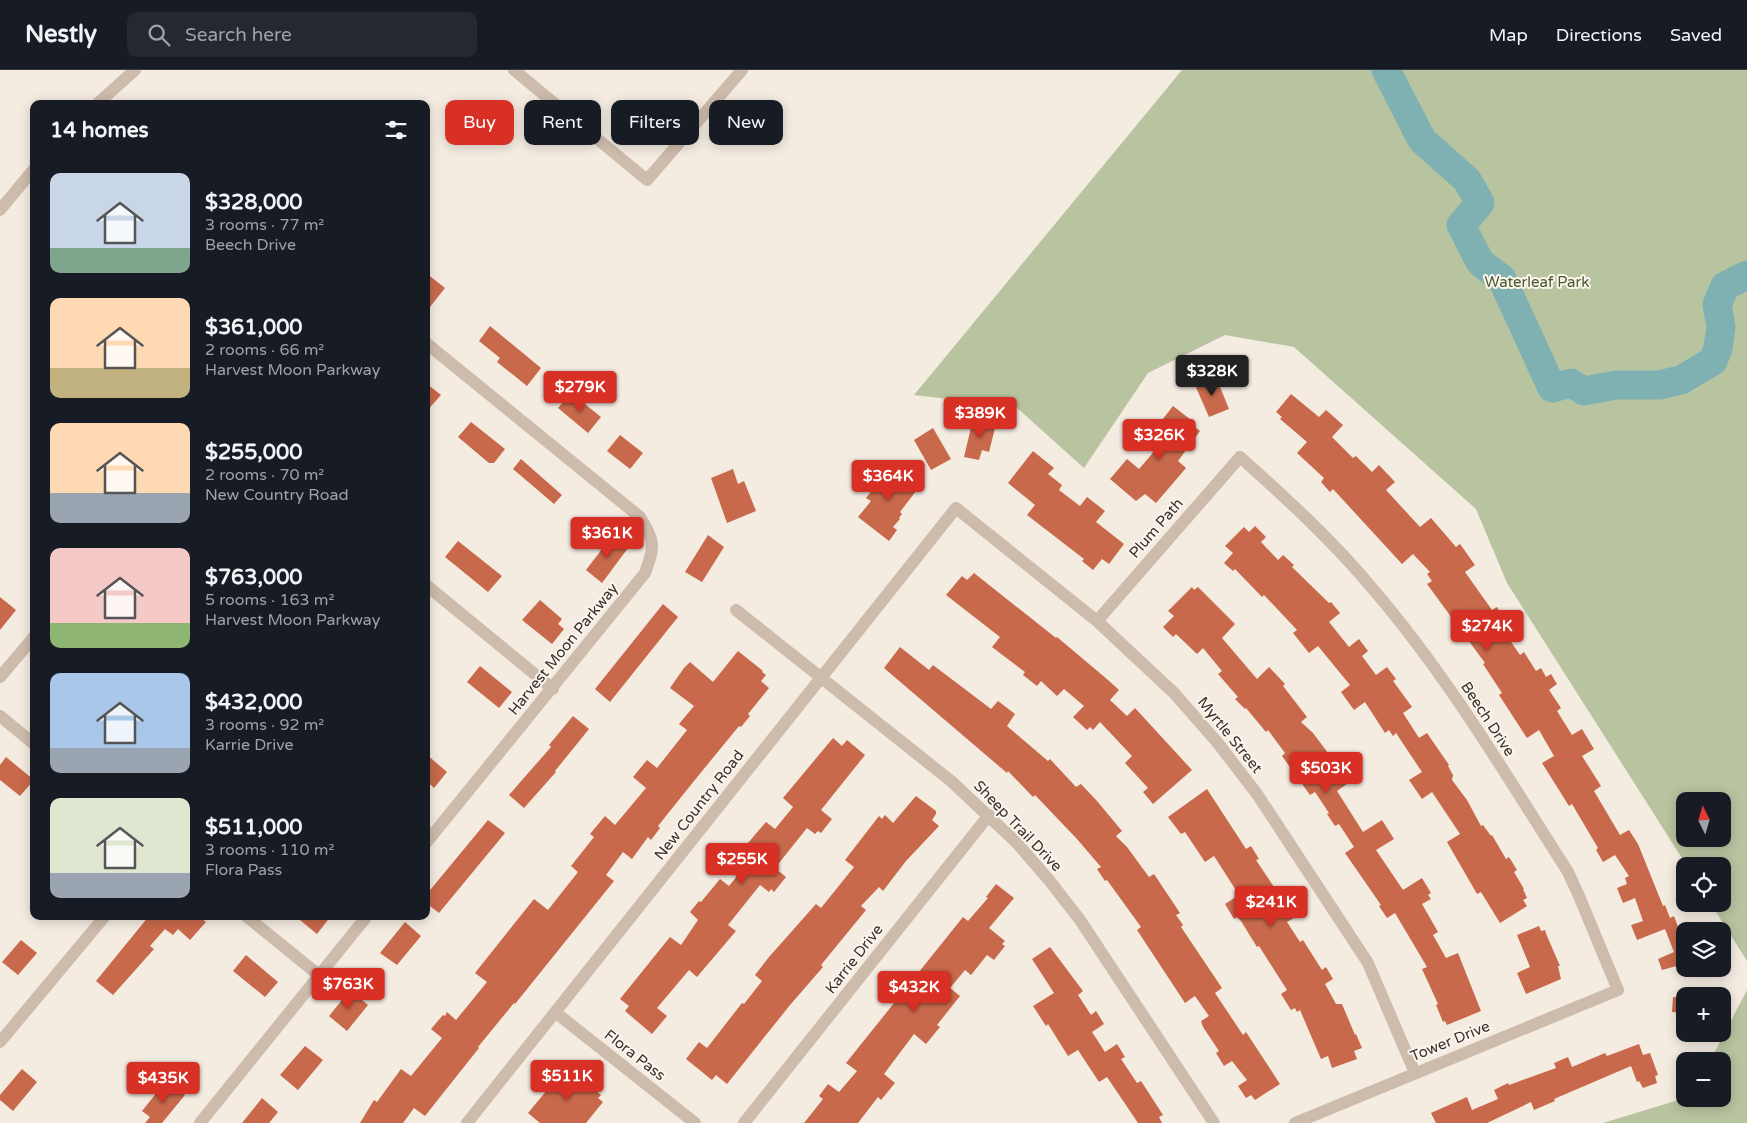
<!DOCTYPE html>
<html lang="en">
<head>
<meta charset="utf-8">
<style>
  :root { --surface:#171b24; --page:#242831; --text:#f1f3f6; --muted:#9ea1a6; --line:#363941; --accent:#d93025 }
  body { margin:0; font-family:"Varela Round",sans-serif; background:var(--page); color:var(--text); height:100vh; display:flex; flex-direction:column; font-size:19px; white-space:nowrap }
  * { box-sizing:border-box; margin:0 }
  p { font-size:16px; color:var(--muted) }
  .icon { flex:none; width:28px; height:28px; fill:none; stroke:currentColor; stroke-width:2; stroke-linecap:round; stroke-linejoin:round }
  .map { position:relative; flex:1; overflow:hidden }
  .sheet { position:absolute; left:30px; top:30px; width:400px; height:820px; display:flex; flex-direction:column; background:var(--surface); border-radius:10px; box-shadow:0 2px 12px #0003 }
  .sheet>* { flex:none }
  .banner { position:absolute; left:445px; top:30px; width:475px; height:45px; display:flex; gap:10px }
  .needle { width:32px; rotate:355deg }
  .tools { position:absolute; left:1676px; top:722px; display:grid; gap:10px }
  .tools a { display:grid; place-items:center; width:55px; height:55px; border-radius:10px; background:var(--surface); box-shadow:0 2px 12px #0003; font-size:25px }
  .price { position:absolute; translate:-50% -42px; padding:0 11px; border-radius:5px; background:var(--accent); color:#fff; font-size:16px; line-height:32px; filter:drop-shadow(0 1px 2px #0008) }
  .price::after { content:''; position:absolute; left:50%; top:30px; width:15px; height:11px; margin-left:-8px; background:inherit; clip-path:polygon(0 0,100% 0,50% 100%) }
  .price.current { background:#222; color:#fff }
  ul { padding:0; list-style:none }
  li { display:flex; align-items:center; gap:15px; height:125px; padding:0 20px }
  li span { display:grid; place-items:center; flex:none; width:140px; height:100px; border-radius:10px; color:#555 }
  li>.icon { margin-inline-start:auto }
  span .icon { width:60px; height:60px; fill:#fffc; stroke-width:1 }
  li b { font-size:21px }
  h2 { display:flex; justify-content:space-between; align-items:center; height:60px; padding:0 20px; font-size:21px }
  .tag { padding:0 18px; border-radius:10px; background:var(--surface); box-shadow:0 2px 12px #0003; font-size:18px; line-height:45px }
  .tag.current { background:var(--accent); color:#fff }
  header { display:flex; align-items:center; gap:30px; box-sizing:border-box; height:70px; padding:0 25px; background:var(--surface); border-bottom:1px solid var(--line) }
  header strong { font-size:24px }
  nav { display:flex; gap:28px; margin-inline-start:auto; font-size:18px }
  .search { width:350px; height:45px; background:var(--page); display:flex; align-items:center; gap:12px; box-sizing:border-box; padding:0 18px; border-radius:10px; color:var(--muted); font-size:19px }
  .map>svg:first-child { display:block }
  .green { fill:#b8c4a0; fill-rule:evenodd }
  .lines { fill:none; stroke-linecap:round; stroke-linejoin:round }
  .river { stroke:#7fb0b2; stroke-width:29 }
  .building { fill:#c8694b }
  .street { stroke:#cdbbac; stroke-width:12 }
  .labels { text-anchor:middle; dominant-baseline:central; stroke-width:4; stroke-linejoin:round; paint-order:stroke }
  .park-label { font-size:15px; fill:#4a5a2e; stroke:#fbf5ee }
  .street-label { font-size:15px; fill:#3b302b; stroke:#fbf5ee }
</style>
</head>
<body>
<header>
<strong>Nestly</strong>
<div class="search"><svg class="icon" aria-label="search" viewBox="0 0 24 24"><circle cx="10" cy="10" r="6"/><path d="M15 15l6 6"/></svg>Search here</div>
<nav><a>Map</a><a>Directions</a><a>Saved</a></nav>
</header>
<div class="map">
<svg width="1747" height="1053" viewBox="0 0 1747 1053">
  <rect width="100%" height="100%" fill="#f4ebe1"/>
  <!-- green -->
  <path class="green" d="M1182,0H1747V891L1711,834H1722V796H1687L1507,513L1476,439L1294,277L1225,265L1148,303L1084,398L1016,337L914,325ZM1685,731H1722V769H1685Z
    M1747,920V1053H1603L1685,1028L1722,1029V991H1710Z"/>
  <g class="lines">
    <!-- river -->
    <path class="river" d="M1386,0L1422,70L1467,110L1480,133L1461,155L1480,192L1502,209L1552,318L1571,313L1584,321L1616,315H1659L1681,310L1713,291L1718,278L1721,257L1717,235L1725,216L1747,205"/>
  </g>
  <!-- building -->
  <path class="building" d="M426,203L445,218L426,242Z
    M490,256L541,298L527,316L497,292L500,288L479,271Z
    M1216,307L1229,339L1209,347L1195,315Z
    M426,313L441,325L426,342Z
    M571,323L601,347L588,363L558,338Z
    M1291,324L1319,347L1326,340L1343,355L1332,367L1353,388L1356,386L1372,402L1379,395L1395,412L1386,420L1420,457L1431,448L1456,477L1460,474L1475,495L1465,502L1492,540L1497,537L1500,542L1504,540L1515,555L1505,563L1520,585L1524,582L1536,601L1541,598L1546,607L1551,604L1557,614L1549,620L1561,638L1557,641L1572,665L1582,659L1594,679L1582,686L1601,716L1594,721L1620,765L1629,760L1638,774L1663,836L1665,835L1670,848L1674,846L1685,876V908L1680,895L1662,900L1658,889L1674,882L1665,859L1637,870L1631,855L1643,851L1635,828L1623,833L1617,818L1627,814L1625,808L1629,806L1615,785L1603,792L1596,780L1598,778L1572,734L1569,736L1542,693L1554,686L1539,660L1527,668L1499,625L1502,623L1483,594L1485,593L1427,514L1432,511L1427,504L1430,502L1413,484L1402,494L1333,419L1330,422L1321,412L1324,408L1297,383L1307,372L1280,349L1282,347L1276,342Z
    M1173,336L1195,353L1192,355L1200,361L1178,391L1186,398L1156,433L1145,424L1136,431L1110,409L1127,389L1139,399L1170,363L1159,354Z
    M973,349L996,354L989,382L982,380L979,390L964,387Z
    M471,352L505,379L494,393H489L458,367Z
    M933,358L951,389L931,400L914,370Z
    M620,365L643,383L630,399L607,381Z
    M1033,381L1054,398L1048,404L1062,415L1059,420L1080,436L1087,427L1105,441L1096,452L1124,474L1109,494L1102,489L1093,500L1082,491L1084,489L1027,445L1035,435L1008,413Z
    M521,389L562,425L554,434L513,399Z
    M893,393L915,411L908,415L916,421L900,442L902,444L899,448L900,449L893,457L897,460L889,471L858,447L871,431L866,428Z
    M733,399L738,414L744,411L756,441L727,453L711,408Z
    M1255,456L1266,467L1261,472L1278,490L1283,485L1294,495L1292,497L1329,533L1331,532L1340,543L1329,552L1349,577L1359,569L1368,581L1362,586L1376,605L1387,597L1396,609L1393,611L1412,637L1403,643L1419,668L1427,663L1449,695L1448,696L1453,705L1452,710L1467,730L1481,756L1483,755L1491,766L1492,765L1506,789L1509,787L1517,800L1514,802L1524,819H1523L1527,828L1523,830L1527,836L1500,853L1481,822L1477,824L1447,772L1460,764L1432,722L1422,729L1409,710L1422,702L1396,663L1393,666L1389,660L1385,663L1365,632L1354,640L1341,622L1350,615L1318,576L1309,583L1293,563L1297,560L1264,525L1262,527L1235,499L1233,501L1224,493L1233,483L1225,476L1244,457L1249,462Z
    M708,465L724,477L702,512L685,502Z
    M612,466L628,478L602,513L586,500Z
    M458,471L502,506L488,522L445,487Z
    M974,503L1056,568L1057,567L1108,610L1119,620L1110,630L1127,646L1135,638L1192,700L1153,734L1143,722L1148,718L1125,693L1132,686L1100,652L1093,660L1090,657L1087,660L1073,647L1084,636L1064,619L1057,626L1041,611L1037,616L1023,605L1025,602L992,577L1000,567L946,525L962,506L967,510Z
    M1192,517L1194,520L1198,517L1235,554L1222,568L1257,609L1269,597L1285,614L1283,616L1307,647L1301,652L1313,663L1334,691L1340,688L1350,703L1346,706L1350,712L1337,721L1363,762L1382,750L1394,769L1376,780L1403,820L1422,808L1431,823L1428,825L1431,829L1422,834L1438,862L1433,865L1446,888L1458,883L1481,941L1447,955L1445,951L1443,952L1436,935L1438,934L1422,899L1427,897L1395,843L1387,848L1379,836L1381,835L1345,783L1354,777L1339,754L1335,756L1327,744L1329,743L1315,722L1310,725L1282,686L1285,683L1268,660L1266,662L1246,638L1245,639L1235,629L1238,627L1218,604L1222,601L1203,578L1197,584L1176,564L1173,567L1163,557L1174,546L1168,541Z
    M0,527L16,540L0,560Z
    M540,530L562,549L558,554L564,559L552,574L522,550Z
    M663,534L678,547L610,632L595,619Z
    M900,577L929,600L933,595L991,639L998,631L1015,644L1007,656L1048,691L1050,689L1076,717L1081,714L1097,731L1122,761L1116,766L1127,777L1149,807L1154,804L1180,843L1176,845L1183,855L1181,857L1222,918L1215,923L1243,965L1246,962L1280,1014L1255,1030L1251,1025L1246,1028L1238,1016L1247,1010L1232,991L1224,996L1216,983L1219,981L1203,957L1201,951L1209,946L1195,926L1185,933L1137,860L1141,857L1107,810L1105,811L1097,799L1101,797L1077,769L1035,725L1033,727L1008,701L1007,703L884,598Z
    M738,581L763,601L762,602L766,605L761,611L769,618L748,644L750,646L741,657L739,656L694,711L658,756L660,758L651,770L648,767L632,789L623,782L606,805L614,811L515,934L514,933L478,977L479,978L425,1046L414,1038L403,1053H360L374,1030L377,1032L401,999L411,1006L442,968L431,959L443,945L445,946L447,942L456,950L487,912L475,903L534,829L548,840L578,802L571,796L594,767L590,764L605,746L615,755L646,718L633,707L647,690L657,698L687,660L679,654L694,636L670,618L684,598L690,592L713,612Z
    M480,596L512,622L499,638L467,612Z
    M573,646L589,659L555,701L556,702L524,738L509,725L551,677L549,675Z
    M833,668L842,676L847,670L865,685L821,740L832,749L821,763L818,761L815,764L807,758L775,798L786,807L774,822L771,819L769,822L760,815L728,855L736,861L697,907L689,900L657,938L667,946L652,964L625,941L629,936L620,929L670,867L681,875L698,850L690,842L699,831L701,832L720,809L729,816L746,795L736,787L766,752L775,759L793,737L783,728Z
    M426,684L447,702L434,718L426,711Z
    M6,687L34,710L20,726L0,710V695Z
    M1207,719L1246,779L1251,776L1259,789L1256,790L1276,820L1274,821L1294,848L1287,852L1300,872L1303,870L1322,900L1326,897L1333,909L1325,914L1336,934H1342L1355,965L1356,964L1362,978L1354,981L1357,989L1332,998L1328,986L1321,989L1300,940L1297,942L1295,938L1291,940L1281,924L1287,920L1259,876L1257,877L1241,851L1237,847L1234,849L1225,834L1239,825L1214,786L1205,792L1185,762L1181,764L1168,747Z
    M916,726L936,741V744L932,750L939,756L906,791L883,821L879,817L861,836L866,840L821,895L823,897L790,935L727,1014L716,1005L712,1010L686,989L699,972L707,978L742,933L744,934L762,911L755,905L769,887L816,834L821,838L854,797L845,790L879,746L882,749L885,745L893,753Z
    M488,750L505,763L439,843L426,833V825Z
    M996,814L1014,828L989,858L1005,871L1002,874L1005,876L994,890L987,885L971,905L965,900L950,918L960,926L937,955L940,957L926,974L914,964L884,1004L895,1013L881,1030L878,1027L858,1053H804L823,1029L819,1026L828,1014L839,1022L857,1001L846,993L963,847L968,851L988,828L986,827Z
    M149,846H199L206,852L190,870L178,859L173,865L165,859L150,876L154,879L113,925L96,911Z
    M295,846H331L317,864Z
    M405,852L421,866L397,895L380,883Z
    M1539,856L1541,861L1545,860L1547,866L1560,896H1558L1561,909L1526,924L1517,903L1530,897L1517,865Z
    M21,870L37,883L18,905L2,892Z
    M1050,877L1083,921L1078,925L1091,945L1096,941L1104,954L1092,962L1105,982L1117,974L1125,987L1121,989L1137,1013L1141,1011L1163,1045L1159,1047L1162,1053H1138L1107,1007L1099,1012L1078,980L1068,986L1048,954L1046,956L1033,936L1054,923L1032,889Z
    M246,885L278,912L265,927L233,901Z
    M350,920L368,935L347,961L329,946Z
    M1673,927L1685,928V943L1672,942Z
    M1639,974L1643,985L1650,983L1658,1005L1655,1006L1657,1013L1643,1018L1639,1011L1637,1012L1631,996L1554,1029L1555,1031L1534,1040L1531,1032L1487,1053H1436L1431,1043L1467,1027L1472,1040L1498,1029L1494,1020L1508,1013L1509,1015L1556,998L1554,993L1568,987L1572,997L1605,983L1607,986Z
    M305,976L323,990L298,1020L280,1005Z
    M22,999L37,1012L13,1041L0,1030V1025Z
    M562,1002L572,1009L576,1004L601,1025L598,1028L603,1032L586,1053H540L528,1043Z
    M166,1011L185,1025L162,1053H145L150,1047L142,1041Z
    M262,1028L278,1042L269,1053H242Z"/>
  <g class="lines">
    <!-- street -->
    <path class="street" d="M514,0L647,110L742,0
      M97,34L135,0
      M0,140L34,99
      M426,273L640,447C655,471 655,476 645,503L426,773
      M426,515L553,619
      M736,540L951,711L1016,772L1049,810L1080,850L1214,1053
      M1097,551L1240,387C1286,428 1332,470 1372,518C1447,605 1506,705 1568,802L1579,826L1618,920L1295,1053
      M0,607L34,567
      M0,646L34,674
      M246,846L320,906
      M555,942L695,1053
      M0,972L105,846
      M200,1053L367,846
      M467,1053L956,438L1097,551L1174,623L1217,672L1257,724L1368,893L1415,1003
      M744,1053L989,745"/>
  </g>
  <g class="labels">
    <!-- park labels -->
    <g class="park-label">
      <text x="1537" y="212">Waterleaf Park</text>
    </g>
    <!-- street labels -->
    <g class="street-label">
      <text transform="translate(1156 458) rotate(-49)">Plum Path</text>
      <text transform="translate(563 579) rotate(-51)">Harvest Moon Parkway</text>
      <text transform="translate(1488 649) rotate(57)">Beech Drive</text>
      <text transform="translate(1230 665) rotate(51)">Myrtle Street</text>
      <text transform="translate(699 735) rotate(-52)">New Country Road</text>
      <text transform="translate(1018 756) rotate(46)">Sheep Trail Drive</text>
      <text transform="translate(854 889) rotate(-52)">Karrie Drive</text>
      <text transform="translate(1450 971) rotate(-22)">Tower Drive</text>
      <text transform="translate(635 985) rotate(38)">Flora Pass</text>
    </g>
  </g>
</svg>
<div class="tools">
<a><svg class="needle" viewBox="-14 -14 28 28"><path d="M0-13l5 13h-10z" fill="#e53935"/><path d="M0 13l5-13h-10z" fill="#9ea1a6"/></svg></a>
<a><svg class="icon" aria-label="locate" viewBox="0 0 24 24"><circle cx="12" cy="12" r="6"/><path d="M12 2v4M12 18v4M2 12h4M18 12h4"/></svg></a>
<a><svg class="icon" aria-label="layers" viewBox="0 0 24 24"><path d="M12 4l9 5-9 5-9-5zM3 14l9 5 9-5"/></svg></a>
<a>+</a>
<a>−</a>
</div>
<b class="price current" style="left:1212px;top:327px">$328K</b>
<b class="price" style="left:580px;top:343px">$279K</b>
<b class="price" style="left:980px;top:369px">$389K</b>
<b class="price" style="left:1159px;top:391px">$326K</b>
<b class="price" style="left:888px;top:432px">$364K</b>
<b class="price" style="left:607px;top:489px">$361K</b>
<b class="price" style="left:1487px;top:582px">$274K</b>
<b class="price" style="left:1326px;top:724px">$503K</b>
<b class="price" style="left:742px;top:815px">$255K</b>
<b class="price" style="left:1271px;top:858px">$241K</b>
<b class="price" style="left:348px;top:940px">$763K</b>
<b class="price" style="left:914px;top:943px">$432K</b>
<b class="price" style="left:567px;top:1032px">$511K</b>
<b class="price" style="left:163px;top:1034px">$435K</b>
<div class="banner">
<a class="tag current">Buy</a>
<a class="tag">Rent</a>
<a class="tag">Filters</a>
<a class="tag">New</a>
</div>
<section class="sheet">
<h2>14 homes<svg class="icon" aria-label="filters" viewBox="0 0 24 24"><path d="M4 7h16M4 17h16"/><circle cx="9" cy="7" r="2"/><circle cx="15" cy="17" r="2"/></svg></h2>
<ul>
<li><span style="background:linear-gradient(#c9d6e8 75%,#7fa58c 0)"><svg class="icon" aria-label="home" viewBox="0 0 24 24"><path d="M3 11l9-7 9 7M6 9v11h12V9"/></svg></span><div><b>$328,000</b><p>3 rooms · 77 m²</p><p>Beech Drive</p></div></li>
<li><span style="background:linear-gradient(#ffd9b3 70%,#c2b280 0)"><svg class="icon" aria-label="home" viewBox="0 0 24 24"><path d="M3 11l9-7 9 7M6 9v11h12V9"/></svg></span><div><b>$361,000</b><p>2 rooms · 66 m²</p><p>Harvest Moon Parkway</p></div></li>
<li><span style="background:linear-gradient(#ffd9b3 70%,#9aa5b1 0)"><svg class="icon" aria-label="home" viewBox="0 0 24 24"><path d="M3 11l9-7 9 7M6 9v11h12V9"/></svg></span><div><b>$255,000</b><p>2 rooms · 70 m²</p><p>New Country Road</p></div></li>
<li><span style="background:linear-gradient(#f6c9c9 75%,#8fb573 0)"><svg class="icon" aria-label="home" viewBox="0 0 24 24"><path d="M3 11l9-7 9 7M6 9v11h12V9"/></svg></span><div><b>$763,000</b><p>5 rooms · 163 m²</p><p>Harvest Moon Parkway</p></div></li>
<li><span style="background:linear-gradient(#a9c7e8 75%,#9aa5b1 0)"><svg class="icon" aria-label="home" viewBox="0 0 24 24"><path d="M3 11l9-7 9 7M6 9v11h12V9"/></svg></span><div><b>$432,000</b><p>3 rooms · 92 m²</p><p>Karrie Drive</p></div></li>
<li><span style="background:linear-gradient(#dfe7d0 75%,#9aa5b1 0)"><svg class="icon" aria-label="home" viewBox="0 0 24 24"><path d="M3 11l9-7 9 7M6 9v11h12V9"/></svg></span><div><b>$511,000</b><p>3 rooms · 110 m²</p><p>Flora Pass</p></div></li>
</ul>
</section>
</div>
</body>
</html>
